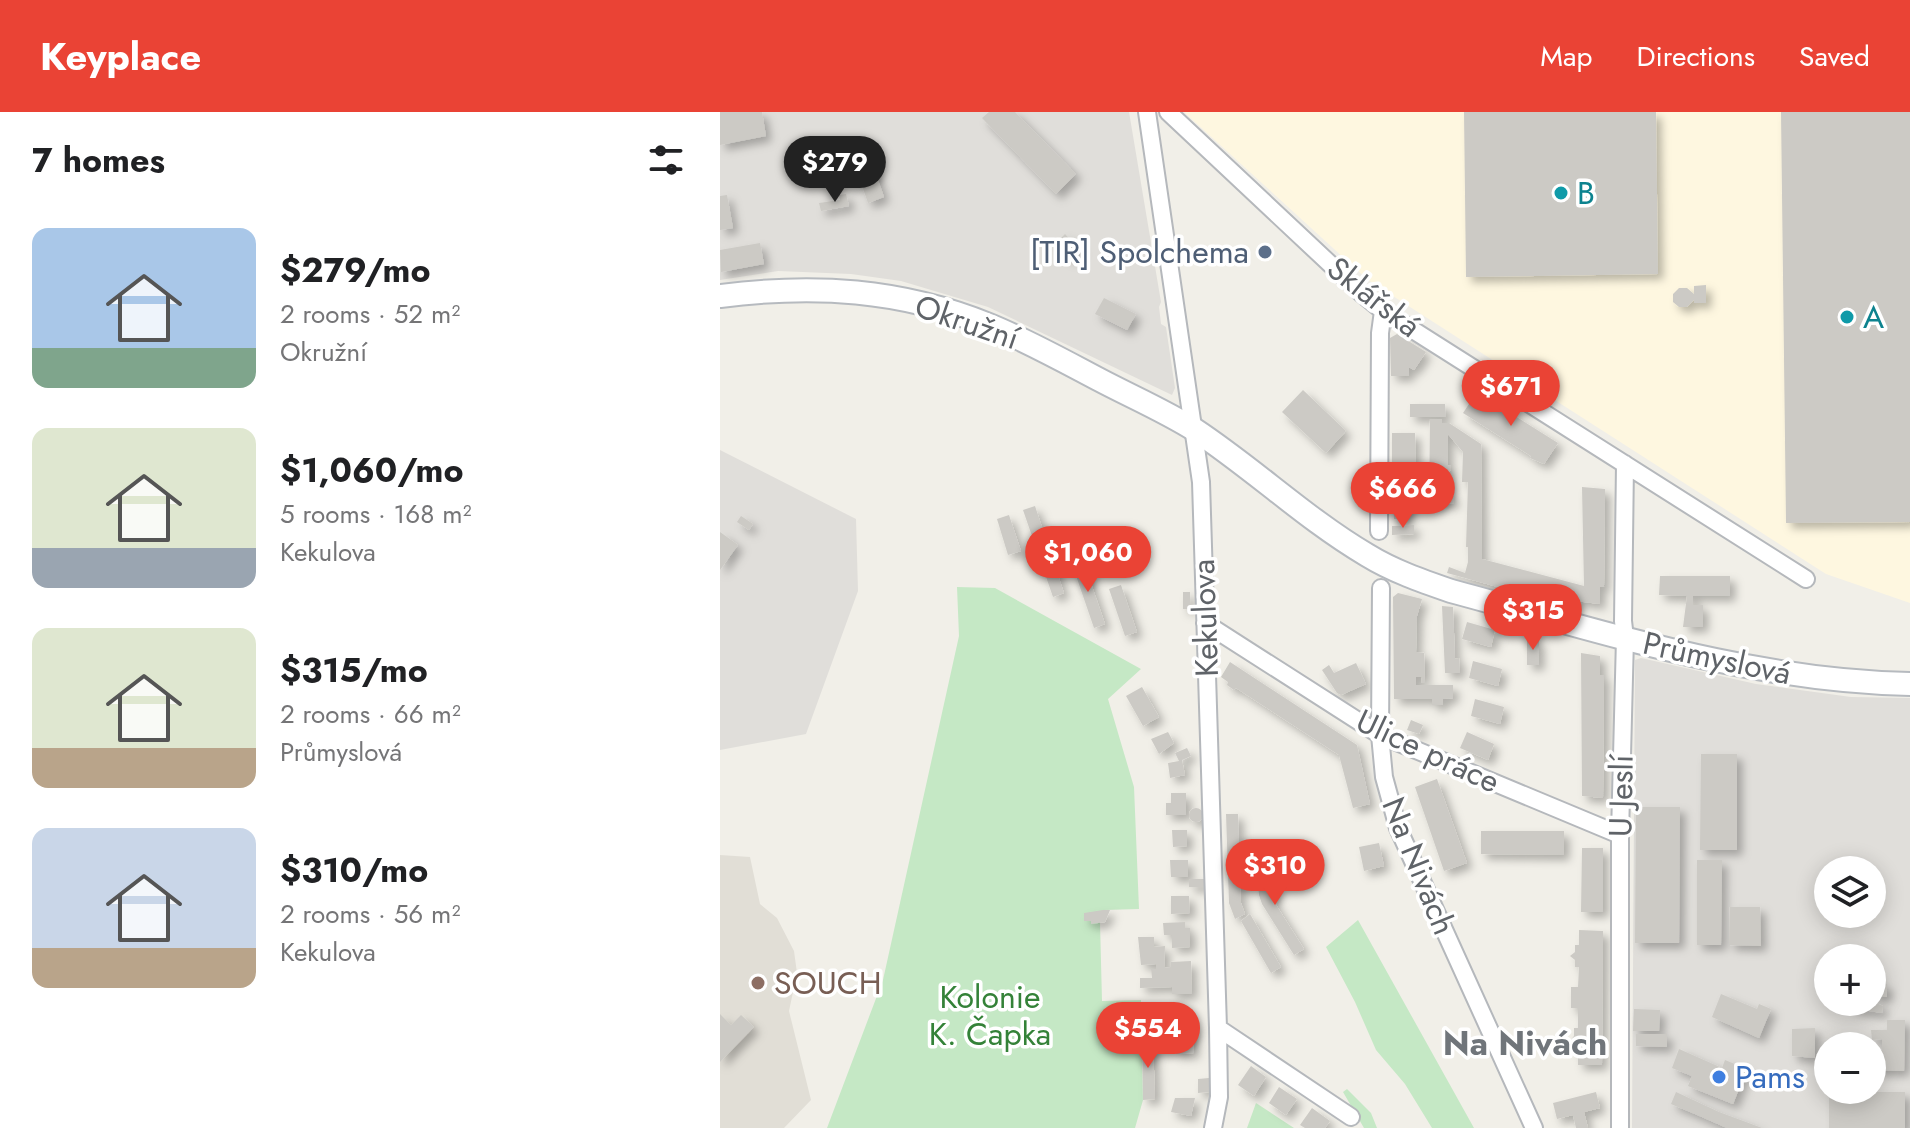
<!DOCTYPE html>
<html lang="en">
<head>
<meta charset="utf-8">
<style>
  :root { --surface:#fff; --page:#f6f6f6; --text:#202124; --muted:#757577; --accent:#ea4335 }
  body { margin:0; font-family:Jost,sans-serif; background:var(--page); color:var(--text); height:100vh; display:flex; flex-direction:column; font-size:30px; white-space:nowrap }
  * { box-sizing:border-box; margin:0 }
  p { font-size:26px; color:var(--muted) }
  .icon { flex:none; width:44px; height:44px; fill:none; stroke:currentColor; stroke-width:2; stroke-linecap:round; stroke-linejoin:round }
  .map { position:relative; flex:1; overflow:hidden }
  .side { display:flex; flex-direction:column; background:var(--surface); width:720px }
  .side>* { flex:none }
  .tools { position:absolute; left:1094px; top:744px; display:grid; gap:16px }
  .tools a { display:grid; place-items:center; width:72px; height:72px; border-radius:50%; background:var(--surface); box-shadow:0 4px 20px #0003; font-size:40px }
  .price { position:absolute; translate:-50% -68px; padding:0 18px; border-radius:28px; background:var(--accent); color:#fff; font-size:26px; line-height:52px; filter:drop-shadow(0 2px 4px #0008) }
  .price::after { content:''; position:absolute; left:50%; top:48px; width:24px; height:18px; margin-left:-12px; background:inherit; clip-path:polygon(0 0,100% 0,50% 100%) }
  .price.selected { background:#222; color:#fff }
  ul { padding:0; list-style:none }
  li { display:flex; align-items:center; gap:24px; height:200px; padding:0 32px }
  li span { display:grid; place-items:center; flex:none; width:224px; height:160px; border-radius:16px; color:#555 }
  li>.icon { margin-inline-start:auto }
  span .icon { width:96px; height:96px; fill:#fffc; stroke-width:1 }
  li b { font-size:34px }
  h2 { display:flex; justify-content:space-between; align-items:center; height:96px; padding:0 32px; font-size:34px }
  header { display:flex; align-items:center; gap:48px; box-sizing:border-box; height:112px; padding:0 40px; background:var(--accent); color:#fff }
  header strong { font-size:38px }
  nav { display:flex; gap:44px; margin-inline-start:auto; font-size:28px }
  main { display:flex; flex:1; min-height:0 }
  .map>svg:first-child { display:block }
  .commercial { fill:#fef7e0 }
  .industrial { fill:#e0deda; fill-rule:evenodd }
  .education { fill:#e1ded6 }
  .green { fill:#c5e8c5 }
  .building { fill:#cccac5; filter:url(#shadow) }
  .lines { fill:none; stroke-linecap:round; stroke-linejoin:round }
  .street-casing { stroke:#b5b8bc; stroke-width:20 }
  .secondary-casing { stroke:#b6babf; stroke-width:26 }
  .street { stroke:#fff; stroke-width:16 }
  .secondary { stroke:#fff; stroke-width:22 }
  .culture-dot { fill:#0f9aa8; stroke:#fff; stroke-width:3 }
  .service-dot { fill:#5c6f8a; stroke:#fff; stroke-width:3 }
  .education-dot { fill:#8d6e63; stroke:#fff; stroke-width:3 }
  .shop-dot { fill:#3f7fe0; stroke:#fff; stroke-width:3 }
  .labels { text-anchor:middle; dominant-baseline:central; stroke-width:7; stroke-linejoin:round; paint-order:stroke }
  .culture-label { font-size:32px; fill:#0d838f; stroke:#fff; text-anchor:start }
  .service-label { font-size:32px; fill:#4e5e75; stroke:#fff; text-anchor:end }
  .street-label { font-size:32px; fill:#5f6368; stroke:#fff }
  .education-label { font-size:32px; fill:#785e54; stroke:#fff; text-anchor:start }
  .park-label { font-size:32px; fill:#348238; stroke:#fff }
  .shop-label { font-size:32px; fill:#366cbe; stroke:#fff; text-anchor:start }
  .neighbourhood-label { font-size:34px; font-weight:bold; fill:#70757a; stroke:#fff }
</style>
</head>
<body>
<header>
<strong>Keyplace</strong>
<nav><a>Map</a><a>Directions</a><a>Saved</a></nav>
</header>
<main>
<section class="side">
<h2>7 homes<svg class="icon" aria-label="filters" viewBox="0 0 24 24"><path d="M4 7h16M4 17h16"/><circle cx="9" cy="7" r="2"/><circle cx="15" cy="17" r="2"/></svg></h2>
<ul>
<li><span style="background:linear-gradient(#a9c7e8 75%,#7fa58c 0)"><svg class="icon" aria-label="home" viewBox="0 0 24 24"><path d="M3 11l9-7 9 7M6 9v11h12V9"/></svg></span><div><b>$279/mo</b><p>2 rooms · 52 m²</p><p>Okružní</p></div></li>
<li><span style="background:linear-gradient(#dfe7d0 75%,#9aa5b1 0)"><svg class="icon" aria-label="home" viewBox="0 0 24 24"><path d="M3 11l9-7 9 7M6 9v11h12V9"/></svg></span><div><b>$1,060/mo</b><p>5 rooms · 168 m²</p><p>Kekulova</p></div></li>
<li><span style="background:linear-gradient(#dfe7d0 75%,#b9a48a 0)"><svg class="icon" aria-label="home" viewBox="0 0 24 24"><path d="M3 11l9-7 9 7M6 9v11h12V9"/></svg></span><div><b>$315/mo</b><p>2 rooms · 66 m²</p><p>Průmyslová</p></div></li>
<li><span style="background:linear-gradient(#c9d6e8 75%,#b9a48a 0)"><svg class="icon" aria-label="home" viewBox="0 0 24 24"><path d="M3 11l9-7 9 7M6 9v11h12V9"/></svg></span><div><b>$310/mo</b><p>2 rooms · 56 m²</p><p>Kekulova</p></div></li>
</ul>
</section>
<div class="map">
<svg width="1190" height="1016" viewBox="0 0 1190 1016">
  <defs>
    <filter id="shadow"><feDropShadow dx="5.5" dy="5.5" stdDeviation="4" flood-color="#0004"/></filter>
  </defs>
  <rect width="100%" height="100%" fill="#f1efe8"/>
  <!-- commercial -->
  <path class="commercial" d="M464,0H1190V491L1106,462L648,168Z"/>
  <!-- industrial -->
  <path class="industrial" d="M0,0H409L441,190L439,195L441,212L446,215L455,276L452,283L268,195L181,169L131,162L58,159L0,168Z
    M0,338L136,407L138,479L86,622L0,638Z
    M921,546L1036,572L1131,585L1190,586V1016H912L915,548ZM1108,758H1152V802H1108ZM1108,846H1152V890H1108ZM1108,934H1152V978H1108Z"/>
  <!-- education -->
  <path class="education" d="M0,743L30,745L40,792L57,806L74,839L77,861L69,899L91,988L64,1016H0Z"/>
  <!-- green -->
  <path class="green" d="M237,475L275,476L421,557L388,587L414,675L419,797L384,798L380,810L382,889L421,888L423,988L415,1016H107L163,868L239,524Z
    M638,808L754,1016H712L685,972L656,938L635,890L606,835Z
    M627,977L651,1001L657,1016H644L623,980Z
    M536,991L574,1016H527Z"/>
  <!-- building -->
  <path class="building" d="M0,0H42L46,24L0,33Z
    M269,0H295L356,62L336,82L262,6Z
    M744,0H936L938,162L746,165Z
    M1061,0H1190V410L1066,411Z
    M151,48L164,85L148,91L135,53Z
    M126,82L129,94L101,99L99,91L120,88L119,83Z
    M7,83L13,116L0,118V84Z
    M345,122L359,137L349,146L335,132Z
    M40,131L44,152L1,160L0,138Z
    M986,173V191H974V188L967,195H959L953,190V182L959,176H967L974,182V174Z
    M384,186L416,202L407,218L375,202Z
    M677,222L706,240L694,258L689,255V264H671L670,226Z
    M583,278L626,319L606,341L562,300Z
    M757,280L838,331L824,352L810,346L811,344L743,301Z
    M690,292H725L726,305H690Z
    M710,307H722V311H729L761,332L762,447L864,474L862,375L885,377L884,475H880V492L855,489L854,496L727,461L729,455L745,461L748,450V435H746L748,370H742L743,340L728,322V352L720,354L731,353V358L728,360V382L734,384V391L709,392Z
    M672,321H695L696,361H672Z
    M672,378H681V387H689V407H674Z
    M315,394L344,481L333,485L303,398Z
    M289,403L301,439L288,443L277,407Z
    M21,404L33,412L29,418L17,410Z
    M694,413V422L672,423V414Z
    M0,420L18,433L0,458Z
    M363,448L385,512L374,516L352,452Z
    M940,464H1010V484H973V493H983V515H963L967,484L939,483Z
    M401,473L417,520L405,524L389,477Z
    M463,480H470V497H463Z
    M678,481L702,487L697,504L696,540L704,541L705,571H701L702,565H696V573H733V586L723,587V593H712V587H674L673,485Z
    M722,494L733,495L735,547L739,546L740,561H725Z
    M747,510L775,518L771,535L742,527Z
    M807,528H819V553H807Z
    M861,541L880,544V563H884L883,686L862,684Z
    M753,549L782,557L778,574L749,566Z
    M510,550L637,633L650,692L633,696L619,643L516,576L514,578L507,573L508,570L501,565Z
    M636,551L646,572L621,583L617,581L602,558L609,553L614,561Z
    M422,575L439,605L423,614L406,584Z
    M755,587L784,595L780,612L751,604Z
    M691,608L703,613L699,622L687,618Z
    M448,620L454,631L439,642L431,627Z
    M747,620L774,632L768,648L740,636Z
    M467,636L471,644L462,648L465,663L450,666L448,651L459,649L455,641Z
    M981,642H1017V738H980Z
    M717,667L747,751L724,759L695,675Z
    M451,681H466V703H446V691H451Z
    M916,695H960L959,831H915Z
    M469 703a7 7 0 1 1 14 0a7 7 0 1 1-14 0Z
    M506,702H518L521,791L525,802L515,807L509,791Z
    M452,718H467V734L453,735Z
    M761,719H844V743L761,742Z
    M659,731L664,754L644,759L639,735Z
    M862,736H883V800H861Z
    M548,747L553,788L584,837L574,843L542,792L539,783L536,748Z
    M450,748H468V765H451Z
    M977,748H1002L1001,833H977Z
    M469,767H484V775H469Z
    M451,784H469L470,801L451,802Z
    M1010,795H1040L1041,834L1009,833Z
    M383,798H390L385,810L371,812V809H364V801Z
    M530,802L561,855L551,861L521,809Z
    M465,810V816H470V835L452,836V823H444L443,811Z
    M859,818L883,819L882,953H858V939H854V931L850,929L854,924V916H858V896H851V875H858L859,855H855V848L850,844L855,840V833H859Z
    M418,825H434V835L445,834L444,856L451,855V850L471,849L472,882H452V875L420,876V866H432L431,857H436V852L421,853Z
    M1152,861H1157V872H1167V885L1152,884Z
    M1001,882L1037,897L1039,892L1051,897L1039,926L992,905Z
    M1130,890L1158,892L1163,894L1162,901L1130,896Z
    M914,897L940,898L939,919H913Z
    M0,902L11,913L21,903L34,915L0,950Z
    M1167,908H1185L1184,959L1152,958V937L1162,938V927L1152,928L1151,918H1167Z
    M473,912L474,941L456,942L455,913Z
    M1095,916V946L1072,944V917Z
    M916,922H947V935L916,934Z
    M422,928H433L435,987L423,988Z
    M959,937L1002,956L1005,948L1027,957L1013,992L968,974L972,964L952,956Z
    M531,954L546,965L534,984L518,973Z
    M489,966V980L478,981V967Z
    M559,975L577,987L566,1003L549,991Z
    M876,980L880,996L864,1000L868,1016H856L853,1003L837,1007L833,991Z
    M956,980L999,1000L1042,1016H1007L975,1002L951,992Z
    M1109,980H1185V1016H1109Z
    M455,986H475L471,1004L451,1000Z
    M592,996L610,1009L605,1016H585L580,1013Z"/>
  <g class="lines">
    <defs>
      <path id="street" d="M427,0L481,370L498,916L499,985L493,1016
        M448,0L641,181L663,199L1086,467
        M659,419L660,221L663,199
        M661,476L660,623L664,665L678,716L814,1016
        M485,511L660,623L900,723
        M498,916L631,1005
        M900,1016V723L905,526L903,509L905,352"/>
      <path id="secondary" d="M0,184C94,172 180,177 269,213C306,228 342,248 378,267C410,284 445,299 475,318C534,357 586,407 647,443C673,459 702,469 731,479C884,520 1031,569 1190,572"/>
    </defs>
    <!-- street casing -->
    <use href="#street" class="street-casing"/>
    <!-- secondary casing -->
    <use href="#secondary" class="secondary-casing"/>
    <!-- street -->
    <use href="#street" class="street"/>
    <!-- secondary -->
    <use href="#secondary" class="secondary"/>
  </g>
  <!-- markers -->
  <g class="culture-dot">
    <circle cx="841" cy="81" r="8"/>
    <circle cx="1127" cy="205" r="8"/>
  </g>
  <circle class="service-dot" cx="545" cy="140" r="8"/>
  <circle class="education-dot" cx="38" cy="871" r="8"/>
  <circle class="shop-dot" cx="999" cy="965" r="8"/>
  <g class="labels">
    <!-- culture labels -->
    <g class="culture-label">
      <text x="857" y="81">B</text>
      <text x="1143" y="205">A</text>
    </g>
    <!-- service labels -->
    <g class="service-label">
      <text x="529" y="140">[TIR] Spolchema</text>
    </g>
    <!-- street labels -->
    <g class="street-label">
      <text transform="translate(654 185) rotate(38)">Sklářská</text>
      <text transform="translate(247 210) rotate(19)">Okružní</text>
      <text transform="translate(485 506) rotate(-92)">Kekulova</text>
      <text transform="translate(997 546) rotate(12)">Průmyslová</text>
      <text transform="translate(708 639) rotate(25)">Ulice práce</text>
      <text transform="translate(901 684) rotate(-89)">U Jeslí</text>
      <text transform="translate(699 754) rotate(68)">Na Nivách</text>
    </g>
    <!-- education labels -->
    <g class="education-label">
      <text x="54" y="871">SOUCH</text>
    </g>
    <!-- park labels -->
    <g class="park-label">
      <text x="270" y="885">Kolonie<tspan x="270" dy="37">K. Čapka</tspan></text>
    </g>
    <!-- shop labels -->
    <g class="shop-label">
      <text x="1015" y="965">Pams</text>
    </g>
    <!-- neighbourhood labels -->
    <g class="neighbourhood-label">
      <text x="805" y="931">Na Nivách</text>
    </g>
  </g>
</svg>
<div class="tools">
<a><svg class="icon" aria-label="layers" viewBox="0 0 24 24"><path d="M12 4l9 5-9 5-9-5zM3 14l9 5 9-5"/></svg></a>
<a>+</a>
<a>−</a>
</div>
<b class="price selected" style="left:115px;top:92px">$279</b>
<b class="price" style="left:791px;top:316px">$671</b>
<b class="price" style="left:683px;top:418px">$666</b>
<b class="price" style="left:368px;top:482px">$1,060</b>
<b class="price" style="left:813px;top:540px">$315</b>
<b class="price" style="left:555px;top:795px">$310</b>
<b class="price" style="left:428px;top:958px">$554</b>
</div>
</main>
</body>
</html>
